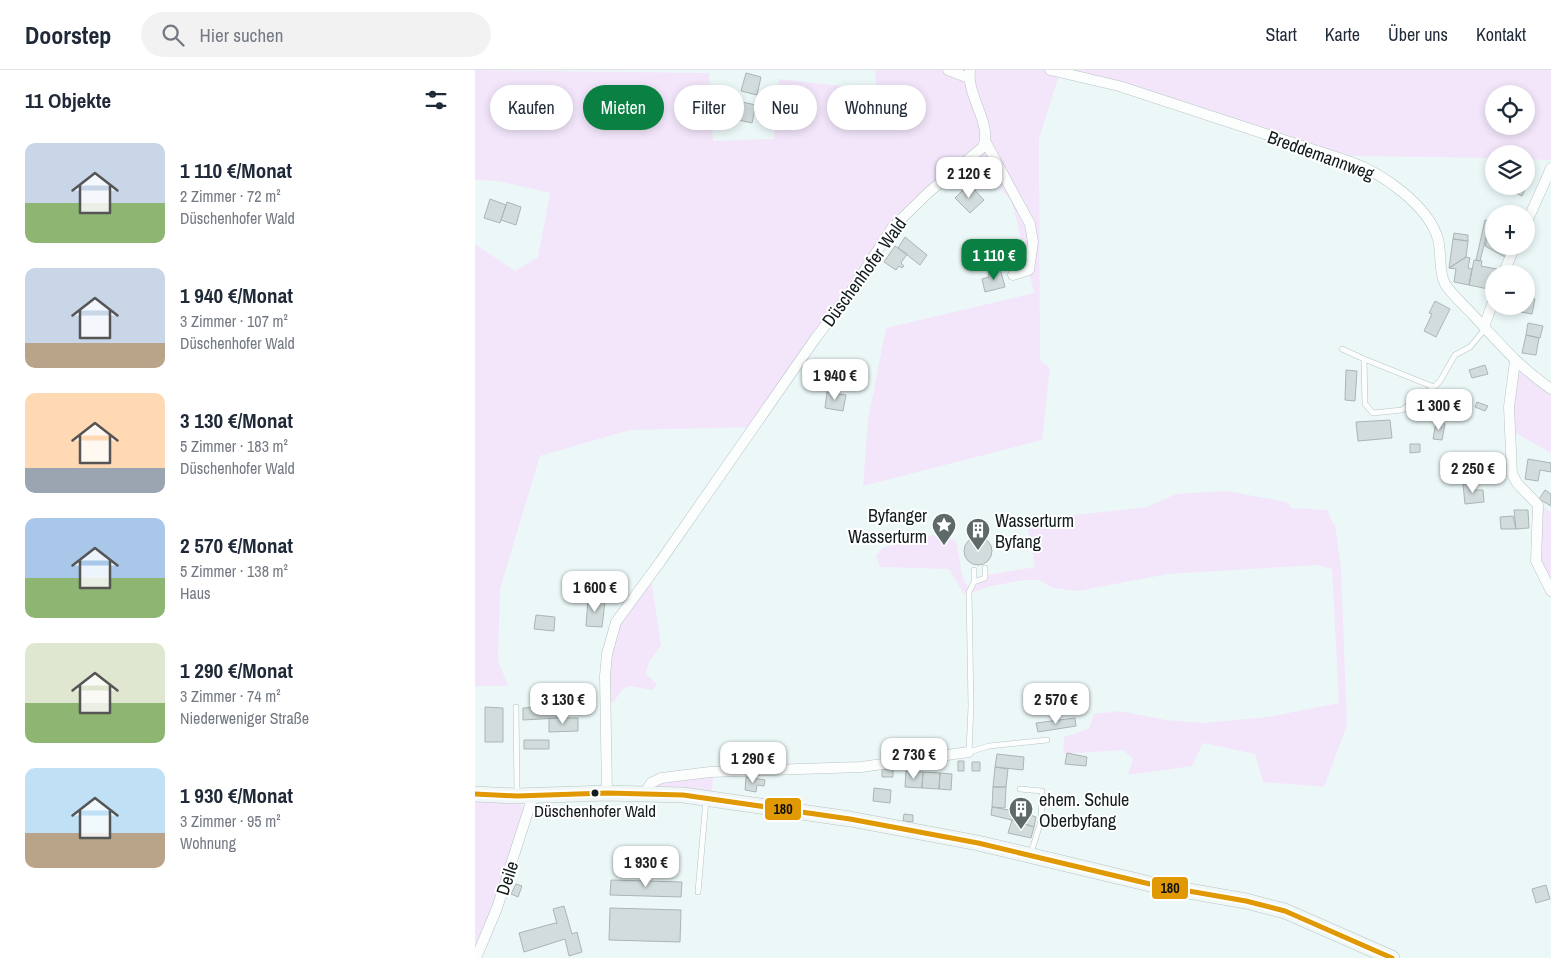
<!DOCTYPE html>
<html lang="de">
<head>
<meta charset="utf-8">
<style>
  :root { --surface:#fff; --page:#f2f2f3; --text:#1f2937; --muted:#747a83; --line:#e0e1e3; --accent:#0b8043 }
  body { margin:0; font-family:"Archivo Narrow",sans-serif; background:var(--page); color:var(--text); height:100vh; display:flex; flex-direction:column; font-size:19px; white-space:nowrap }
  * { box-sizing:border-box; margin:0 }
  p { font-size:16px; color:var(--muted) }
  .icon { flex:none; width:28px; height:28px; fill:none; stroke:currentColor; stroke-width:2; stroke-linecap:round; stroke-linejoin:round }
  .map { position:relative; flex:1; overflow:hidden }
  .panel { display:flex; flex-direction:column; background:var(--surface); width:475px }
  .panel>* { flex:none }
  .top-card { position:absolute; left:15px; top:15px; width:475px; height:45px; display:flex; gap:10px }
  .fabs { position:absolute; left:1010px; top:15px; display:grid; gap:10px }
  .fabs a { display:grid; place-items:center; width:50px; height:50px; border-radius:50%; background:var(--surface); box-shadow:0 2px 8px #0003; font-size:25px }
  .price { position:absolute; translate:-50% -42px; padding:0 11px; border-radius:10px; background:#fff; color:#222; font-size:16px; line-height:32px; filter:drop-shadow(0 1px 2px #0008) }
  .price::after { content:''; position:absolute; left:50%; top:30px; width:15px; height:11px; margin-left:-8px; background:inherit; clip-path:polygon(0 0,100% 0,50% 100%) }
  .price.on { background:var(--accent); color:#fff }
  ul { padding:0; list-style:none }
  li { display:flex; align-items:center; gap:15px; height:125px; padding:0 25px }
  li span { display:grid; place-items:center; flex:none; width:140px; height:100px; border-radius:10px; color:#555 }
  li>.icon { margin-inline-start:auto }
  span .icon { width:60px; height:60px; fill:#fffc; stroke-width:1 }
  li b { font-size:21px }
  h2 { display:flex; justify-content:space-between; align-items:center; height:60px; padding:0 25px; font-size:21px }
  .pill { padding:0 18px; border-radius:22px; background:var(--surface); box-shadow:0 2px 8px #0003; font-size:18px; line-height:45px }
  .pill.on { background:var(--accent); color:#fff }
  header { display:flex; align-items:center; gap:30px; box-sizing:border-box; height:70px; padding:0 25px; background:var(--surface); border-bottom:1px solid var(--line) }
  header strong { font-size:24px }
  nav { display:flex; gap:28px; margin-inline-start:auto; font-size:18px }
  .search { width:350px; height:45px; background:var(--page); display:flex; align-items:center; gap:12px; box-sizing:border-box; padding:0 18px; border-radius:28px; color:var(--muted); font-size:19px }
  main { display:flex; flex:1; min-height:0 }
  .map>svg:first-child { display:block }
  .green { fill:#f3e6fb; fill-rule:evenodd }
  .building { fill:#d2dcdd; stroke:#abb5b5 }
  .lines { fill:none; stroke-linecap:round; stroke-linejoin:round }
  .lane-casing { stroke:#b8c3c3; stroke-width:6 }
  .street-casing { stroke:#b8c3c3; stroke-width:11 }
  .secondary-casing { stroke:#b8c3c3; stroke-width:16 }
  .lane { stroke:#fcfefe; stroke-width:5 }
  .street { stroke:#fcfefe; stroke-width:10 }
  .secondary { stroke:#f1f7f7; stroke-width:15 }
  .bus-1-casing { stroke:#fff; stroke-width:9 }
  .bus-1 { stroke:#e09803; stroke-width:5 }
  .bus-dot { fill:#121c1d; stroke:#fff; stroke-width:2 }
  .labels { text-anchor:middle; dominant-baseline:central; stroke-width:4; stroke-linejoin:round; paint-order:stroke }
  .bus-label { font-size:17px; fill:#121c1d; stroke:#fff }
  .street-label { font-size:18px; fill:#121c1d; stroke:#fff }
  .poi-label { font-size:18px; fill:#121c1d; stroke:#fff; text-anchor:start }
  .line-badge { stroke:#fff; stroke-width:2 }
  .pale-badge-label { font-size:14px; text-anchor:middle; font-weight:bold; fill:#111 }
</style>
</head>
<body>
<header>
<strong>Doorstep</strong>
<div class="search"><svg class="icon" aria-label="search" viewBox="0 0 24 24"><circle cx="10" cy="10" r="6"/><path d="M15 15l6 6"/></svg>Hier suchen</div>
<nav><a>Start</a><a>Karte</a><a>Über uns</a><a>Kontakt</a></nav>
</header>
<main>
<section class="panel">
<h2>11 Objekte<svg class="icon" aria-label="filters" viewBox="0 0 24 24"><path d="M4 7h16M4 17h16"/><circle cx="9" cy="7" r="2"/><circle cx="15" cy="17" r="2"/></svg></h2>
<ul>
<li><span style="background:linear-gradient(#c9d6e8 60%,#8fb573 0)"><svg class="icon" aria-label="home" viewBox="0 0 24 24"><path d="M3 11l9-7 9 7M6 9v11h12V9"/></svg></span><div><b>1 110 €/Monat</b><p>2 Zimmer · 72 m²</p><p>Düschenhofer Wald</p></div></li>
<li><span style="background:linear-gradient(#c9d6e8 75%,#b9a48a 0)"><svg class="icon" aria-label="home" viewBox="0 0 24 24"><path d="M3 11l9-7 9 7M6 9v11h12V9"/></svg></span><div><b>1 940 €/Monat</b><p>3 Zimmer · 107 m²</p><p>Düschenhofer Wald</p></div></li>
<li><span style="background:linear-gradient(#ffd9b3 75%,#9aa5b1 0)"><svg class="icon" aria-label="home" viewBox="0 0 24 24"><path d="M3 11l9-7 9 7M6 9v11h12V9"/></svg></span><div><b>3 130 €/Monat</b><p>5 Zimmer · 183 m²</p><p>Düschenhofer Wald</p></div></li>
<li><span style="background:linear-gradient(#a9c7e8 60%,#8fb573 0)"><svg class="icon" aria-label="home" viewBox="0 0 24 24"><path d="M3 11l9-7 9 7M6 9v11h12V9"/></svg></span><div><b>2 570 €/Monat</b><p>5 Zimmer · 138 m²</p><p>Haus</p></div></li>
<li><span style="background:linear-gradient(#dfe7d0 60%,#8fb573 0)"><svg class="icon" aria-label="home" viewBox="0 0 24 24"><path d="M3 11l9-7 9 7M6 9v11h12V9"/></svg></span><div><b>1 290 €/Monat</b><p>3 Zimmer · 74 m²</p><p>Niederweniger Straße</p></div></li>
<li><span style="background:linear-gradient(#bfe0f5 65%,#b9a48a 0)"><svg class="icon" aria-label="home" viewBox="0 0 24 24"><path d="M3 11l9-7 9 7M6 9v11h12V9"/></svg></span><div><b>1 930 €/Monat</b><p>3 Zimmer · 95 m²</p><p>Wohnung</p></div></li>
</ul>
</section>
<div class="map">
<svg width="1076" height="888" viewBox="0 0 1076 888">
  <rect width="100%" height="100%" fill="#ecf8f8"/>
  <!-- green -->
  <path class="green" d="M0,0L234,3L238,71L299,69L304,9L402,20L400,0H1076V90L1051,89V84H1019V88L877,86L597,7L584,5L564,69L565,290L575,298L567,370L388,416L393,350L411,258L559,223L537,132L500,89L419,158L282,357L155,360L65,386L25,519L23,590L33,616H0V174L40,201L63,187L75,123L23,111L0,110ZM1019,24H1051V56H1019Z
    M1041,298L1076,323V383L1037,361Z
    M751,421L812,432L816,438L852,440L858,454H860L866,499L872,655L849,717L788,712L780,684L728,673L717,696L653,705L658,689L648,680L588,684L589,667L614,659L619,644L645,641L691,650L727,653L793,647L864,633L857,499L841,495L693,504L603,521L578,518L564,510H550L516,516L497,523C499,514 504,512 513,510L512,505L560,497L552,455L555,450L672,437L701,424Z
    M1066,436L1076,442V517L1063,486Z
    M458,465L481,471L488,509L493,517L490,526L474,499L405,497L401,486L407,478Z
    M172,512L177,514L186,575L174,592L171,604L182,614L178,620L154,616L147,620L138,633L131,634L138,559Z
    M238,705L237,725L183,719L181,714L185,711Z
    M0,730L42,731L50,739L21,838L0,888Z"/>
  <!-- building -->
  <path class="building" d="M271,3L286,7L282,25L266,21Z
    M262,31L281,35L277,53L259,49Z
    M494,114L509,130L495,143L480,128Z
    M1041,116L1050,120L1047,126L1039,122Z
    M15,129L31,135L25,153L9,148Z
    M32,132L46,137L41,155L26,150Z
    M1010,150L1015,151L1005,191L1001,190Z
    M979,163L993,165V171L978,169Z
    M430,167L452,185L445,195L423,178Z
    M1012,168L1019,171V176L1032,178L1030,187L1010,176Z
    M978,169L993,171L991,187L974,198Z
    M420,176L432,184L426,193L429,196L427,198L424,196L421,200L409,192Z
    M991,187L995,188L993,198L997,199L994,215L979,212L981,199L974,198Z
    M999,190L1007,191L1006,196L1022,199L1021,204H1019L1018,220L994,215Z
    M525,198L530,217L510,222L507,209L514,207L513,201Z
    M1051,228L1060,229L1057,244L1046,242L1047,236H1051Z
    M960,231L975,239L961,267L949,261L957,244L954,243Z
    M1053,253L1068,256L1065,268L1051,265Z
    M1051,265L1064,268L1061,285L1047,283Z
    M1010,295L1013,304L997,308L994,300Z
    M871,300L882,301L880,331L870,330Z
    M352,322L371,325L368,341L350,338Z
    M1002,332L1013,336L1010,341L1000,337Z
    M915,350L917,368L883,371L881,352Z
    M961,352L970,354L967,370L958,369Z
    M935,374H945V382L935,383Z
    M1053,389L1076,393V402L1065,400L1063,411L1050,409Z
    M999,413V420H1008L1009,432L990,434L988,414Z
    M1070,420L1076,424V436L1064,429Z
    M1039,440H1053L1054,458L1041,459Z
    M1038,446L1041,459H1026L1025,447Z
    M489 481a14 14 0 1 1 28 0a14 14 0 1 1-28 0Z
    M93,515L103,516L101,530L91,529Z
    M113,529L130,531L127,557L111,556Z
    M61,545L80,547L79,561L59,559Z
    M83,636V648L48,650V638Z
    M10,637L28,638V672H10Z
    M74,648H103V661L74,662Z
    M600,648L601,656L563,662L561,653Z
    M49,670H74V679H49Z
    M592,683L612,687L611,696L590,694Z
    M522,684L549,687L548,700L520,697Z
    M483,691H489V701H483Z
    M497,692H505V701H497Z
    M520,697L533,699L531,717H518Z
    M407,699H418V707H407Z
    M431,701L448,702L447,718L430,717Z
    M448,702L465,703L464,719L447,718Z
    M465,703L477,704L476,720L464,719Z
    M271,707L290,710L289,716L282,715L281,722L270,720Z
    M518,717H531L530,738L517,737Z
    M399,718L416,720L415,733L398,731Z
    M517,737L539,741L537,750L516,745Z
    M540,740L561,747L559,757L537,750Z
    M429,744L438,745V752L428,751Z
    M537,750L559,757L556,768L533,763Z
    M136,810L207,812L206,827L135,825Z
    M41,814L47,816L43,827L36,824Z
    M1071,815L1075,829L1061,833L1057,819Z
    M89,836L97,864L102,862L107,882L94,886L90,869L49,882L44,863L80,853L82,854L78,839Z
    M135,838L206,840L205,872L134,870Z"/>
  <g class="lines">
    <defs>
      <path id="lane" d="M867,279L889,289
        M959,317L889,289L890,334L898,343L927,340L959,317L965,311L980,285L995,277L1010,259
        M510,498V508L499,512L494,522L496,636L494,682L514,676L572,670
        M499,500V511
        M41,637L42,723
        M545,719L567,721L566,751L556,783
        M223,822L231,730"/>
      <path id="street" d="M473,0L494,8
        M575,0L644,16L876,92C907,103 953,135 963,169C967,183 963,200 970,214C977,225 989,235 998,245C1025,274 1043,296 1076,319
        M510,71L555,154L558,172L554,200L538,205
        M1051,154L1076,98
        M1028,204L1040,176
        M1009,257L1019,229
        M1040,291L1034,337L1037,404L1042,413L1063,435L1061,491L1076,521
        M132,723L130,606L132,584L141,552L185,492L340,269L375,223L417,158L454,122L508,77C518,54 491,26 495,0
        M170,723L176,713L186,708L235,702L386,697L494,682
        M1,888L22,838L58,726"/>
      <path id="secondary" d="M0,724L42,726L132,723L208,725L375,749L503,773L679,815L771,831L810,841L917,888"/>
    </defs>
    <!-- lane casing -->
    <use href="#lane" class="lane-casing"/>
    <!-- street casing -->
    <use href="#street" class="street-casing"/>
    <!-- secondary casing -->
    <use href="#secondary" class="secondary-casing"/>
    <!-- lane -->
    <use href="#lane" class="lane"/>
    <!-- street -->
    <use href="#street" class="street"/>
    <!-- secondary -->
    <use href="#secondary" class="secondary"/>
    <defs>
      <path id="bus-1" d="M0,724L42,726L132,723L208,725L375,749L503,773L679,815L771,831L810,841L917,888"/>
    </defs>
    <!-- bus-1 casing -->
    <use href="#bus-1" class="bus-1-casing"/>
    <!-- bus-1 -->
    <use href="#bus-1" class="bus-1"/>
  </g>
  <!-- icons -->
  <defs>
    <symbol id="sight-pin" viewBox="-11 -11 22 30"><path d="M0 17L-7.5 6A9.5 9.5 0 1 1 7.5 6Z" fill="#5e696a" stroke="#fff"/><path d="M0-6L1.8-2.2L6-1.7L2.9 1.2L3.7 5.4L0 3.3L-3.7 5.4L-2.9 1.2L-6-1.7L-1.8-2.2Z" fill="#fff"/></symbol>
    <symbol id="building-pin" viewBox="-11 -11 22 30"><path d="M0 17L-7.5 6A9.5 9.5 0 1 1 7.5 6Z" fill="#5e696a" stroke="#fff"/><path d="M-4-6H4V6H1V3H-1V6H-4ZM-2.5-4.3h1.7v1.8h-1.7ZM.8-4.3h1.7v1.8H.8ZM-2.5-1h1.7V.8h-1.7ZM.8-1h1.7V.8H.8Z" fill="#fff"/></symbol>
  </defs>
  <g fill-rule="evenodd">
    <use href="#sight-pin" x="455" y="441" width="28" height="38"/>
    <use href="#building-pin" x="489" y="446" width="28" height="38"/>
    <use href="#building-pin" x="532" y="725" width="28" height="38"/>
  </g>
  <!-- markers -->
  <circle class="bus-dot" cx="120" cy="723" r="4.5"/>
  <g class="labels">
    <!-- bus labels -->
    <g class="bus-label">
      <text x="120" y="740">Düschenhofer Wald</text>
    </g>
    <!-- street labels -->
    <g class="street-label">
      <text transform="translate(846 85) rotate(20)">Breddemannweg</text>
      <text transform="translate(389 202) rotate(-54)">Düschenhofer Wald</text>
      <text transform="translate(32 808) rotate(-72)">Deile</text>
    </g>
    <!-- poi labels -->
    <g class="poi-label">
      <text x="452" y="445" text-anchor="end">Byfanger<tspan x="452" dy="21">Wasserturm</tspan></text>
      <text x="520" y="450">Wasserturm<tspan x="520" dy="21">Byfang</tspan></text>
      <text x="564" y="729">ehem. Schule<tspan x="564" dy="21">Oberbyfang</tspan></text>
    </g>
  </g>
  <g class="line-badge">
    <rect x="289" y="727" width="38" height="24" rx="5" fill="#e09803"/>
    <rect x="676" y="806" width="38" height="24" rx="5" fill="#e09803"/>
  </g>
  <g class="pale-badge-label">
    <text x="308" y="744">180</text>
    <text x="695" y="823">180</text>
  </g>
</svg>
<div class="fabs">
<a><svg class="icon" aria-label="locate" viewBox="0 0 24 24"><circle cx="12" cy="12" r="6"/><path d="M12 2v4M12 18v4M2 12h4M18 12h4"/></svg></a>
<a><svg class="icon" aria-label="layers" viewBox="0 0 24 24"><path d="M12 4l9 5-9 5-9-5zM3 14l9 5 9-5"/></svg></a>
<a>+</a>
<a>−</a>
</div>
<b class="price" style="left:494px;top:129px">2 120 €</b>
<b class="price on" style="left:519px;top:211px">1 110 €</b>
<b class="price" style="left:360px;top:331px">1 940 €</b>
<b class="price" style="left:964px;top:361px">1 300 €</b>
<b class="price" style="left:998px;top:424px">2 250 €</b>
<b class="price" style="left:120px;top:543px">1 600 €</b>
<b class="price" style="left:88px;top:655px">3 130 €</b>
<b class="price" style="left:581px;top:655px">2 570 €</b>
<b class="price" style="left:439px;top:710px">2 730 €</b>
<b class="price" style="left:278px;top:714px">1 290 €</b>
<b class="price" style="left:171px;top:818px">1 930 €</b>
<div class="top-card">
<a class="pill">Kaufen</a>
<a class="pill on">Mieten</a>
<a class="pill">Filter</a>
<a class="pill">Neu</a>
<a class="pill">Wohnung</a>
</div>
</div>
</main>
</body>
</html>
